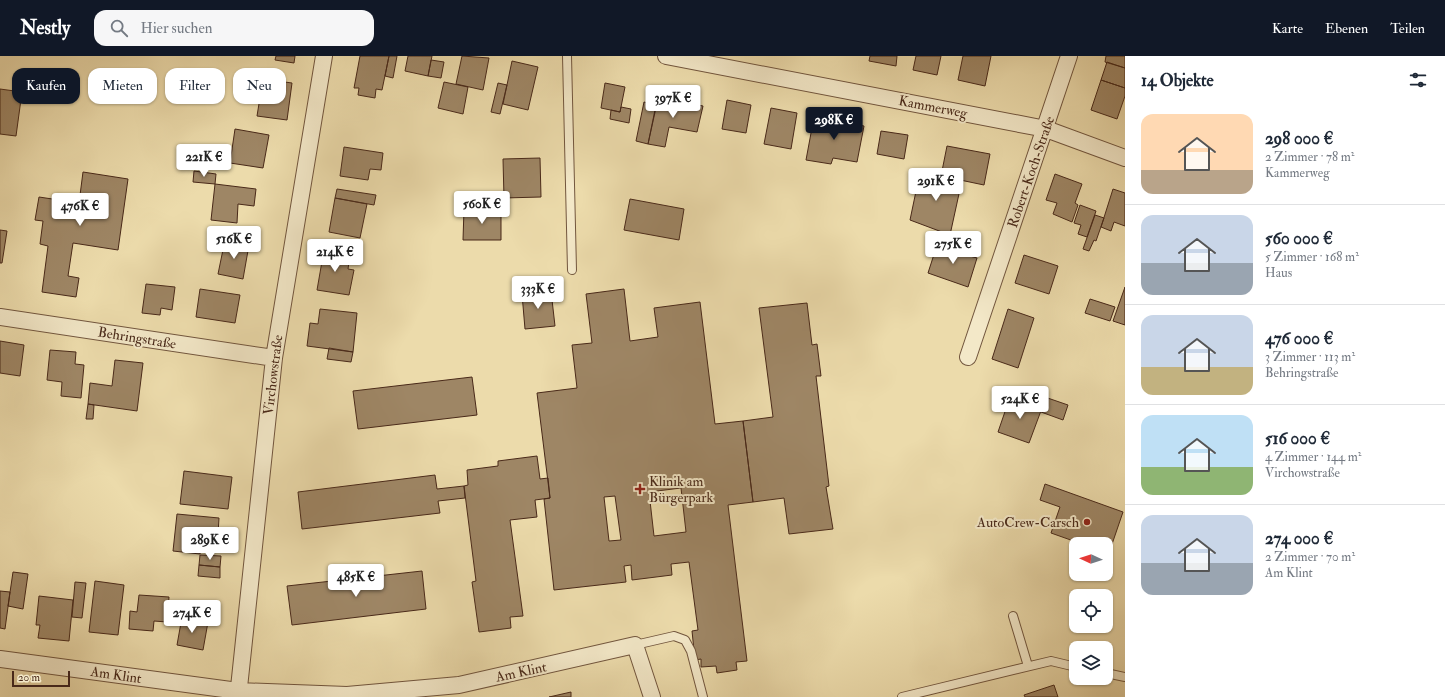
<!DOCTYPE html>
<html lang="de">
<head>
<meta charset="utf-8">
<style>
  :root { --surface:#fff; --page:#f6f6f7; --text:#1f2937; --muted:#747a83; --line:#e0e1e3; --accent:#111827 }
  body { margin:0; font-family:"IM FELL Double Pica",serif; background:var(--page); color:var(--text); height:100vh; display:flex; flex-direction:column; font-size:15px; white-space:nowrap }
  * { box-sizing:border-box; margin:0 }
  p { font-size:13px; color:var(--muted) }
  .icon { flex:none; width:22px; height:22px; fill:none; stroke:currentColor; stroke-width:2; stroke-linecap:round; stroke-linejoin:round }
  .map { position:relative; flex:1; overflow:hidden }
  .drawer { display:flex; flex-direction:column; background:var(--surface); width:320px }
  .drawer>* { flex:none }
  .banner { position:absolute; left:12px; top:12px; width:380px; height:36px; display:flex; gap:8px }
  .needle { width:26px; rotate:273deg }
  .tools { position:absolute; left:1069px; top:481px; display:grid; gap:8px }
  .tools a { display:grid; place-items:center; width:44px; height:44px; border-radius:8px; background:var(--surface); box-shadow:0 1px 3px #0004; font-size:20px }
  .scale { position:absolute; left:12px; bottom:10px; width:58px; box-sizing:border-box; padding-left:4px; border:2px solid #492919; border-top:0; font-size:11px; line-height:14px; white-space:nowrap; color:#492919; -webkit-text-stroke:3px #f3e8c8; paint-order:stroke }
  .price { position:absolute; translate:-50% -34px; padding:0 9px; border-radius:4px; background:#fff; color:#222; font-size:13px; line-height:26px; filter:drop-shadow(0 1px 2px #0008) }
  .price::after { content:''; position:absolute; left:50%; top:24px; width:12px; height:9px; margin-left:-6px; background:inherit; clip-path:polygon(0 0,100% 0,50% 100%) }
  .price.active { background:var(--accent); color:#fff }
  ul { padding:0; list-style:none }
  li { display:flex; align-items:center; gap:12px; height:100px; padding:0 16px }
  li+li { border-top:1px solid var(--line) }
  li span { display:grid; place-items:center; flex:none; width:112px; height:80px; border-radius:12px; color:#555 }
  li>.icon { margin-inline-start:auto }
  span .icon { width:48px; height:48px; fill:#fffc; stroke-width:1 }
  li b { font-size:17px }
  h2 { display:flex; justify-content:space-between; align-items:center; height:48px; padding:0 16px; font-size:17px }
  .pill { padding:0 14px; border-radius:12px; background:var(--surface); box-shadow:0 1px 3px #0004; font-size:14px; line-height:36px }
  .pill.active { background:var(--accent); color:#fff }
  header { display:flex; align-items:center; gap:24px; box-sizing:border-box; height:56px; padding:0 20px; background:var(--accent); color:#fff }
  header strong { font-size:19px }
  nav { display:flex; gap:22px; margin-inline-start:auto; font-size:14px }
  .search { width:280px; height:36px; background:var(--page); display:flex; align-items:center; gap:10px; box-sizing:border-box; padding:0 14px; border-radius:12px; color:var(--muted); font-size:15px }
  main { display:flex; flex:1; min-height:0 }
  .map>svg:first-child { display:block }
  .building { fill:#9e8665; stroke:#492919; fill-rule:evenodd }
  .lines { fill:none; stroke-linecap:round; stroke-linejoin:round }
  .service-casing { stroke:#72563e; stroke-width:10 }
  .minor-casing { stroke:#72563e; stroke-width:18 }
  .service { stroke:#f3e8c8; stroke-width:8 }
  .minor { stroke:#f3e8c8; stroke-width:16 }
  .poi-dot { fill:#8f2418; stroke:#f3e8c8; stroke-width:1.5 }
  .labels { text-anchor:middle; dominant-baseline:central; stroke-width:4; stroke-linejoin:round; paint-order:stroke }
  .street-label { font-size:14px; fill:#492919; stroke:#f3e8c8 }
  .poi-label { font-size:14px; fill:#492919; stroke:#f3e8c8; text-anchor:start }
</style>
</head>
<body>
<header>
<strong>Nestly</strong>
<div class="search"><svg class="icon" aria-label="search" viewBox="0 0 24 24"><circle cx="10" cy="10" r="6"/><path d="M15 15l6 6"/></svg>Hier suchen</div>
<nav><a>Karte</a><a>Ebenen</a><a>Teilen</a></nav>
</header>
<main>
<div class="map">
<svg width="1125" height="641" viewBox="0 0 1125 641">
  <rect width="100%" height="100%" fill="#ecdbab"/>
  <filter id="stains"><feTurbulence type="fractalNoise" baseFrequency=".005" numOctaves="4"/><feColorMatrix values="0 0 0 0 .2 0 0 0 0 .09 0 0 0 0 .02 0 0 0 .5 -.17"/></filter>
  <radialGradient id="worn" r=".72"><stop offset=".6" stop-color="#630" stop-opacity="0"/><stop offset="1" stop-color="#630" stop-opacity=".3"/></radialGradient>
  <!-- building -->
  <path class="building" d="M276,0H295L294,7L275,4Z
    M360,0H389L382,34L376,33L375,42L358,39L359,32H354Z
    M389,0H397L393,22L385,20Z
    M408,0H432L428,20L405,15Z
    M462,0L489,2L483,34L456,28Z
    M870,0H897L896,10L869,5Z
    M916,0H941L937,19L913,14Z
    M963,0H991L985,30L958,24Z
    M1106,0H1125V12L1105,6Z
    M431,4L444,6L441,22L428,20Z
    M512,5L538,11L528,54L503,48Z
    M1107,6L1125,12V32L1101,24Z
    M253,13L272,15L271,24L252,21Z
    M263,23L292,27L287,64L257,60Z
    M1101,24L1125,32V40L1117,63L1091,54Z
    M444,26L468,31L463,58L438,52Z
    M498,27L507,29L500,58L491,56Z
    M605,27L625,31L620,56L601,52Z
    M0,33L22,36L16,80L0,78Z
    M659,38L675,41L674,44L703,50L697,76L669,71L665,91L648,88Z
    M727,44L751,49L746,77L722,73Z
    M644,46L656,49L648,88L636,85Z
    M621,51L631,53L629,67L610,63L611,54L620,56Z
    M771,52L797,57L791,93L764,88Z
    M814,61L864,70L857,106L833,102L831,108L806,104Z
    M235,73L269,79L263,112L230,107Z
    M881,75L908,79L904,103L877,98Z
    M947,90L990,98L984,129L941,120Z
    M344,91L383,97L381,114L370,113L368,124L340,120Z
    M540,102L541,141L504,142L503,103Z
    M194,115L216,118L215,128L193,126Z
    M83,116L128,123L118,194L73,187L68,220L79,222L76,241L42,236L48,190L40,188L43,165L35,164L39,141L79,147Z
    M920,116L962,124L950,179L910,164Z
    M1055,118L1082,128L1075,147L1078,149L1072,166L1053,158L1057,147L1046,144Z
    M215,128L256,133L254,150L238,148L237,167L211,164Z
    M337,133L376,139L374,149L335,142Z
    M1113,133L1125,137V170L1114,166L1111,175L1101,171Z
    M335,142L367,148L360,182L329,176Z
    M630,143L684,153L679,184L624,174Z
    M1080,149L1096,155L1087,181L1078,178L1081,169L1074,167Z
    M464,153L501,154V184H463Z
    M1095,159L1104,162L1096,185L1094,184L1089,195L1083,193Z
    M0,174L7,175L2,207H0Z
    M225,184L249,189L243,223L218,218Z
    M950,188L968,194L966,199L977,202L968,231L928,217L937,189L949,193Z
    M324,194L350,199L348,213L354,214L349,239L317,234Z
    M1024,199L1058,210L1049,238L1015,227Z
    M146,228L175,231L172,254L161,252L160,259L142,257Z
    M1125,231V269L1113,265Z
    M200,233L240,239L235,267L196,261Z
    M624,233L630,285L658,281L654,252L700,246L715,368L743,365L753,446L728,449L747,605L736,606L737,614L717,617L716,610L701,611V603L695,604L692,575L698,574L689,506L671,508L672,519L632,524L631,509L624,510L626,526L554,534L544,443L550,442L537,337L577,332L572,289L592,287L586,238ZM681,432L686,476L654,480L649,436ZM615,440L621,484L609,485L604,441Z
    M551,235L555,270L525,273L522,238Z
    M1090,243L1115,251L1110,265L1085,257Z
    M807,247L812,289L817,288L821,320H816L829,430L826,431L833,473L789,478L784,442L753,446L743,365L773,361L759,252Z
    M320,253L357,257L353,296L307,290L310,267L318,268Z
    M1008,253L1034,262L1018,312L992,303Z
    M0,285L24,289L20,320L0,317Z
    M329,292L353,296L351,306L327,303Z
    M50,294L76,296L75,308L84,309L81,342L61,340L62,326L47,324Z
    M115,304L143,307L137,355L88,348L90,327L112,330Z
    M472,321L477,359L358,373L353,335Z
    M1036,338L1068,349L1063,364L1041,356L1042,352L1033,348Z
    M1010,341L1042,352L1029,387L998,376Z
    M88,348L94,349L93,363H86Z
    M537,400L540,423L548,422L550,442L535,444L537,461L510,464L523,560L510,561L511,572L479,576L472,526L476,525L464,430L468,429L467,414L498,410V405Z
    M184,415L232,421L228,453L180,448Z
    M435,419L437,433L464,430L465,442L438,445L440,457L302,473L298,436Z
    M1045,428L1123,456L1109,497L1106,496V488H1082L1051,477L1060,451L1040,444Z
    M177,458L219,462L218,478L202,476L200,498L173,495Z
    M200,499L221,500L220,511L199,509Z
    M199,509L220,511V522L198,520Z
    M422,515L426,553L292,569L287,530Z
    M13,516L28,518L23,553L8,550Z
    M95,525L124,529L118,579L89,576Z
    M75,526L86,527L82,562L72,561Z
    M0,535L10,536L5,573L0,572Z
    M139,539L169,541L167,566L154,565L153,575L129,573L130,555L137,556Z
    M39,540L73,544L69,585L38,582L40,569H36Z
    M182,561L208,566L203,594L177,589Z
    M1054,629L1058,641H1025L1024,639Z
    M571,636V641H549Z"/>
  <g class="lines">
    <defs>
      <path id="service" d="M567,0L572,214
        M1013,560L1028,610
        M635,589L674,580L685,584L691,595L703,641
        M1106,617L1125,621
        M902,641L1051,605L1076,611"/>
      <path id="minor" d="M666,0L1046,73L1125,102
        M0,261L274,302
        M968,301L1069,0
        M0,603L238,635L347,639L459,629L635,589L652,641
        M238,641L274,302L324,0"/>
    </defs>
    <!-- service casing -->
    <use href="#service" class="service-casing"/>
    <!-- minor casing -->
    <use href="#minor" class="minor-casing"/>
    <!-- service -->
    <use href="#service" class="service"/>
    <!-- minor -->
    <use href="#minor" class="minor"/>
  </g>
  <!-- markers -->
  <g class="poi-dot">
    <path d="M638 427h4v4h4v4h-4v4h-4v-4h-4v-4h4z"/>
    <circle cx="1087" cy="466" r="4"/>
  </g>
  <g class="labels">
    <!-- street labels -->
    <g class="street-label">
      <text transform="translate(933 51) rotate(11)">Kammerweg</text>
      <text transform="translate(1031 116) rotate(-71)">Robert-Koch-Straße</text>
      <text transform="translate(137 282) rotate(9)">Behringstraße</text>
      <text transform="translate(273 319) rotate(-83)">Virchowstraße</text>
      <text transform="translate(521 616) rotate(-12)">Am Klint</text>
      <text transform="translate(116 619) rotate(8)">Am Klint</text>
    </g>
    <!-- poi labels -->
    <g class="poi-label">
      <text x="649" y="425">Klinik am<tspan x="649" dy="16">Bürgerpark</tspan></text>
      <text x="1079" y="466" text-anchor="end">AutoCrew-Carsch</text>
    </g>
  </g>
  <rect width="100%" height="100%" filter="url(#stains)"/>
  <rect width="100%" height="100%" fill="url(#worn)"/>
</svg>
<div class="tools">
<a><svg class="needle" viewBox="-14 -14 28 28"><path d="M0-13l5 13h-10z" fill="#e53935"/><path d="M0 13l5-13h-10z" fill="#747a83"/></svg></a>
<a><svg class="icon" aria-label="locate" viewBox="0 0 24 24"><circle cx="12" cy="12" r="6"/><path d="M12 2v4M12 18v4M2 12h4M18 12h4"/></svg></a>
<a><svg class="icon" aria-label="layers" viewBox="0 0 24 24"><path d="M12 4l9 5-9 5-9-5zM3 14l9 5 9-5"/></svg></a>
</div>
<div class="scale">20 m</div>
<b class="price" style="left:673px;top:63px">397K €</b>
<b class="price active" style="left:834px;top:85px">298K €</b>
<b class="price" style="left:204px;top:122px">221K €</b>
<b class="price" style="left:936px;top:146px">291K €</b>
<b class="price" style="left:482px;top:169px">560K €</b>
<b class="price" style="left:80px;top:171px">476K €</b>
<b class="price" style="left:234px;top:204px">516K €</b>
<b class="price" style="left:953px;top:209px">275K €</b>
<b class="price" style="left:335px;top:217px">214K €</b>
<b class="price" style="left:538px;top:254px">333K €</b>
<b class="price" style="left:1020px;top:364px">524K €</b>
<b class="price" style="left:210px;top:505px">289K €</b>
<b class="price" style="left:356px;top:542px">485K €</b>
<b class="price" style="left:192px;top:578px">274K €</b>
<div class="banner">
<a class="pill active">Kaufen</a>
<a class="pill">Mieten</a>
<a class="pill">Filter</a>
<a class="pill">Neu</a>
</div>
</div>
<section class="drawer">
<h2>14 Objekte<svg class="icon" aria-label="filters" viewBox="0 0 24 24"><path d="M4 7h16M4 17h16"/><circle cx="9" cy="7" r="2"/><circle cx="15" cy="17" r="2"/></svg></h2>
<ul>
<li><span style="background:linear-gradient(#ffd9b3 70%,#b9a48a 0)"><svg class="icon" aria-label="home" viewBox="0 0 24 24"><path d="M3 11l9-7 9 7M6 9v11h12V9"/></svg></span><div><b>298 000 €</b><p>2 Zimmer · 78 m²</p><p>Kammerweg</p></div></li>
<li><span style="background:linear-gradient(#c9d6e8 60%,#9aa5b1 0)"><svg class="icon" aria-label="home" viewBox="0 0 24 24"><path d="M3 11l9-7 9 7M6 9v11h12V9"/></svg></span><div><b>560 000 €</b><p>5 Zimmer · 168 m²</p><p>Haus</p></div></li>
<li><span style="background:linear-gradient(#c9d6e8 65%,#c2b280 0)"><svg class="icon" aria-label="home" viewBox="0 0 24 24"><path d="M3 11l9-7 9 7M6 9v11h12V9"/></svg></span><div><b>476 000 €</b><p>3 Zimmer · 113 m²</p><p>Behringstraße</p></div></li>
<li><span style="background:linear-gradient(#bfe0f5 65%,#8fb573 0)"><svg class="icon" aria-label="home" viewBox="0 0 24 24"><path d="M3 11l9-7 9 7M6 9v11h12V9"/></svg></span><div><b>516 000 €</b><p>4 Zimmer · 144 m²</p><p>Virchowstraße</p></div></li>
<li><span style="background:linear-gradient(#c9d6e8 60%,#9aa5b1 0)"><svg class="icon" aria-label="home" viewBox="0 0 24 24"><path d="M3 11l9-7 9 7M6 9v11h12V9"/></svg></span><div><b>274 000 €</b><p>2 Zimmer · 70 m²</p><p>Am Klint</p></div></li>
</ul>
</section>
</main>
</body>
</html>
